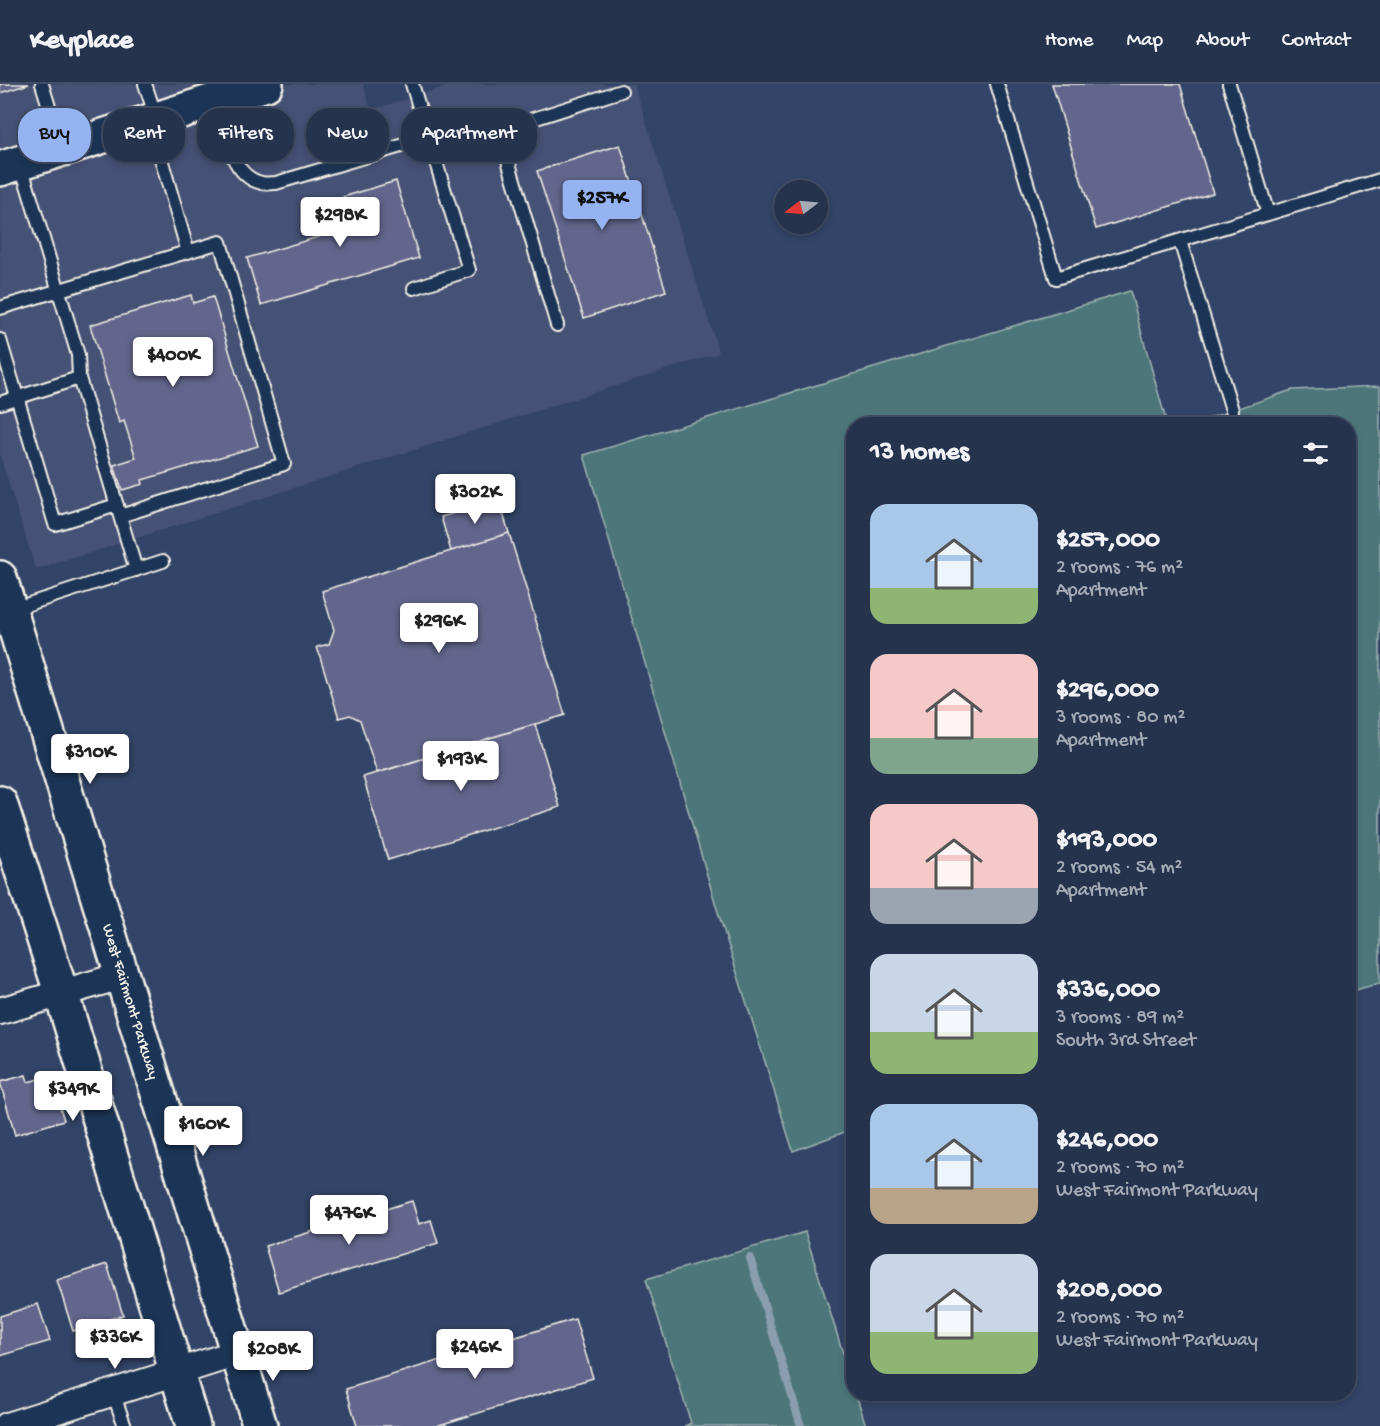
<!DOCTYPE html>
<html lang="en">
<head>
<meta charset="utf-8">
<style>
  :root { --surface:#26334d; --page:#2e3b54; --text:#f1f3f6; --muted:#a4aab6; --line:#424e65; --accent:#95b2f1 }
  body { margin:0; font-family:"Gochi Hand",sans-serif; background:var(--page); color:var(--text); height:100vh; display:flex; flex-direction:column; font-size:22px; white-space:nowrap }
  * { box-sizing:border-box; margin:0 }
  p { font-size:20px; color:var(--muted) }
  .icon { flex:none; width:33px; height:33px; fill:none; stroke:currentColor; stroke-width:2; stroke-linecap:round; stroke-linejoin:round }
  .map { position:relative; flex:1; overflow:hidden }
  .side { position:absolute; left:846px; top:333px; width:510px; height:984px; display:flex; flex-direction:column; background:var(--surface); border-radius:24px; box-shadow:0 3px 9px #0003,0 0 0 2px var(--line) }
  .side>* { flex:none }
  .banner { position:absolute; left:18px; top:24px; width:570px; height:54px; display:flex; gap:12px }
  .needle { width:39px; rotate:254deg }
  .tools { position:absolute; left:774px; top:96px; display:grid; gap:12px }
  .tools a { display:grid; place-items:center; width:54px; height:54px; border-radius:50%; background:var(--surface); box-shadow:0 3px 9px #0003,0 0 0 2px var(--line); font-size:30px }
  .price { position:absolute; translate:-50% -51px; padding:0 14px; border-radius:6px; background:#fff; color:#222; font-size:20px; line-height:39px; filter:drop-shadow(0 2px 3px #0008) }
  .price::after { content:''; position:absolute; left:50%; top:36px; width:18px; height:14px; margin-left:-9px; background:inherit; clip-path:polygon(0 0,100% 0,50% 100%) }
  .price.current { background:var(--accent); color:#111 }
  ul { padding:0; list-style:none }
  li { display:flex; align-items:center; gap:18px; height:150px; padding:0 24px }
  li span { display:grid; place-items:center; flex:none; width:168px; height:120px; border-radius:18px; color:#555 }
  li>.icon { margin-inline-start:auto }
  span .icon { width:72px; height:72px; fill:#fffc; stroke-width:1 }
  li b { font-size:26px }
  h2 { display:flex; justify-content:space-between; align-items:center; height:72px; padding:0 24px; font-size:26px }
  .chip { padding:0 21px; border-radius:24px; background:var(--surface); box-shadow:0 3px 9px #0003,0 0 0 2px var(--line); font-size:21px; line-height:54px }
  .chip.current { background:var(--accent); color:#111 }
  header { display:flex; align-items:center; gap:36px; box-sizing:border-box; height:84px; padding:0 30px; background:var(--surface); border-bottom:2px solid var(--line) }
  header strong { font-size:28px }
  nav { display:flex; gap:33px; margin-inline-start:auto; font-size:21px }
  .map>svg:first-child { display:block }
  .built { fill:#445174 }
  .green { fill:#4d767a; stroke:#a0b4b1; stroke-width:1.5 }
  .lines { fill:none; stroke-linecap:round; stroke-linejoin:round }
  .stream { stroke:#8a9eb0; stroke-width:8 }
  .building { fill:#62668c; stroke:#f4f1e8; stroke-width:1.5 }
  .service-casing { stroke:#f4f1e8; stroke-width:16 }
  .minor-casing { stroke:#f4f1e8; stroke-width:30 }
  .secondary-casing { stroke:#f4f1e8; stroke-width:38 }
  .service { stroke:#1d3557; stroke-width:12 }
  .minor { stroke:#1d3557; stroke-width:26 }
  .secondary { stroke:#1d3557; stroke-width:33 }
  .labels { text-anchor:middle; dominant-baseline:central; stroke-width:5; stroke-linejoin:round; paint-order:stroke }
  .street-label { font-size:16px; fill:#f4f1e8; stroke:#1d3557 }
</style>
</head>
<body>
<header>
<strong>Keyplace</strong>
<nav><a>Home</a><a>Map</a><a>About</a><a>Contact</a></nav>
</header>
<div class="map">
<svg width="1380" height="1342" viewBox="0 0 1380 1342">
  <rect width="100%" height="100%" fill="#324467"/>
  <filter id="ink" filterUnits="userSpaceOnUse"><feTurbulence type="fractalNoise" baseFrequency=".0167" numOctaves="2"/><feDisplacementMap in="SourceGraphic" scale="12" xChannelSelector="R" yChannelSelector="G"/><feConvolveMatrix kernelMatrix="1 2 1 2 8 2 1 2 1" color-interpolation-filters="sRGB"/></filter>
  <g filter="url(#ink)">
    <!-- built -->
    <path class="built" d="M0,0H363L371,26L453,0H634L719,269L36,486L0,372Z"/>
    <!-- green -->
    <path class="green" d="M1130,207L1167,340H854L853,1045L793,1067L717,825L584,371Z
      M1380,302V899L1349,908L1348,340H1192L1292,306Z
      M805,1148L853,1301L854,1310H856L866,1342H685L691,1339L646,1195Z"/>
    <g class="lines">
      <!-- stream -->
      <path class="stream" d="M750,1174L801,1342"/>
    </g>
    <!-- building -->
    <path class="building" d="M0,0H29L0,9Z
      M1052,0H1180L1213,109L1096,145Z
      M620,61L666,207L584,234L537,87Z
      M396,97L419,174L261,221L247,174L352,143L343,113Z
      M191,211L193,219L213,213L258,362L142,396L143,400L122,406L114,381L136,374L124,337L119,339L90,241Z
      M499,416L509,449L451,467L441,433Z
      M509,449L565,631L377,689L360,636L350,631L339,634L317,563L329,560L334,546L322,507Z
      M535,640L560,723L388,776L363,693Z
      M26,991L28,998L50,992L64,1036L15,1051L0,998Z
      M412,1117L419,1140L431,1136L438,1159L279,1208L265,1162Z
      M107,1180L123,1231L73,1247L57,1196Z
      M38,1220L50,1257L0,1272V1232Z
      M575,1235L593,1294L436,1342H357L346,1305Z"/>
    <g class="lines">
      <defs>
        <path id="service" d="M42,0L62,65
          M145,0L156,33
          M412,0L469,186L414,204
          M997,0L1056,194L1380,96
          M1229,0L1268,130
          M217,17C223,43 230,93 262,99C266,100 271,99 276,99L428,54
          M151,40L188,168
          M499,46L557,241
          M433,67L621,7
          M21,81L78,271L79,294L136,486
          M1180,157L1232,326
          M0,224L220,158L284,380L120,432
          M0,256L55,440L117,421
          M0,319L79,294
          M10,526L163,477
          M113,1309L125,1342"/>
        <path id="minor" d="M0,927L121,892
          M7,1342L237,1269"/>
        <path id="secondary" d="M0,85L266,0
          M0,494L260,1342
          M0,719L61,908L193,1342"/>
      </defs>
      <!-- service casing -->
      <use href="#service" class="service-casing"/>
      <!-- minor casing -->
      <use href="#minor" class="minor-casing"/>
      <!-- secondary casing -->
      <use href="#secondary" class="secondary-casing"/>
      <!-- service -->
      <use href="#service" class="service"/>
      <!-- minor -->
      <use href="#minor" class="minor"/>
      <!-- secondary -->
      <use href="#secondary" class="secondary"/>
    </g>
  </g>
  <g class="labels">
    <!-- street labels -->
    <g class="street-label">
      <text transform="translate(129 918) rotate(73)">West Fairmont Parkway</text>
    </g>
  </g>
</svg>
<div class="tools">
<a><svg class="needle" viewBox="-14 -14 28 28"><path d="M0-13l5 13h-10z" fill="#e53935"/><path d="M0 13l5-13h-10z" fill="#a4aab6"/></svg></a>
</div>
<b class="price current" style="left:602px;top:147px">$257K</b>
<b class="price" style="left:340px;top:164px">$298K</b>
<b class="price" style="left:173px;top:304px">$400K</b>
<b class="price" style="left:475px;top:441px">$302K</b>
<b class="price" style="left:439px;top:570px">$296K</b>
<b class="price" style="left:90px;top:701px">$310K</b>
<b class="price" style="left:461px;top:708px">$193K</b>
<b class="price" style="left:73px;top:1038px">$349K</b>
<b class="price" style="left:203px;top:1073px">$160K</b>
<b class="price" style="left:349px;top:1162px">$476K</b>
<b class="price" style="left:115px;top:1286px">$336K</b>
<b class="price" style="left:475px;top:1296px">$246K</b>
<b class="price" style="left:273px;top:1298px">$208K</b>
<div class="banner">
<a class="chip current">Buy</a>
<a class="chip">Rent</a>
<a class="chip">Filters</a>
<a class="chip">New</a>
<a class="chip">Apartment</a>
</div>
<section class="side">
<h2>13 homes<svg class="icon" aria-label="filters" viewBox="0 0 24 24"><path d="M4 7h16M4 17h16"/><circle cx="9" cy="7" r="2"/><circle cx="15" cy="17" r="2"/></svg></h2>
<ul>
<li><span style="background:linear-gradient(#a9c7e8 70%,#8fb573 0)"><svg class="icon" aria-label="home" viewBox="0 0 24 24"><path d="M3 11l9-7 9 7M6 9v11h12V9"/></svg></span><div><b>$257,000</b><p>2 rooms · 76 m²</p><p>Apartment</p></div></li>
<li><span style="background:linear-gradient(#f6c9c9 70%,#7fa58c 0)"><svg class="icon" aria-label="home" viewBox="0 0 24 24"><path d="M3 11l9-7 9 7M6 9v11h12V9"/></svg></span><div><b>$296,000</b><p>3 rooms · 80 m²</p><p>Apartment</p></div></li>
<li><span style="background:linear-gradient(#f6c9c9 70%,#9aa5b1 0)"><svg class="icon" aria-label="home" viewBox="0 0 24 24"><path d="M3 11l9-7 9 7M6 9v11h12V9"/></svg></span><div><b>$193,000</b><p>2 rooms · 54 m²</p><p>Apartment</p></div></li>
<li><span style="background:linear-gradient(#c9d6e8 65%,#8fb573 0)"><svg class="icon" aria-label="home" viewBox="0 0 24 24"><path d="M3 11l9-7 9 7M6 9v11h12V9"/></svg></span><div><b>$336,000</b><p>3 rooms · 89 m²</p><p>South 3rd Street</p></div></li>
<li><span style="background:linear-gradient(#a9c7e8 70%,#b9a48a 0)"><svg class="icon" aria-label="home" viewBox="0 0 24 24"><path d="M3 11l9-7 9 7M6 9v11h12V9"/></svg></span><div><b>$246,000</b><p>2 rooms · 70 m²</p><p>West Fairmont Parkway</p></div></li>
<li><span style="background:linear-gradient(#c9d6e8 65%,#8fb573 0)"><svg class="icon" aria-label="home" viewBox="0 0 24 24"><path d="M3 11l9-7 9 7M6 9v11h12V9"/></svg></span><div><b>$208,000</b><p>2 rooms · 70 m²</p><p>West Fairmont Parkway</p></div></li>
</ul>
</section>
</div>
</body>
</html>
